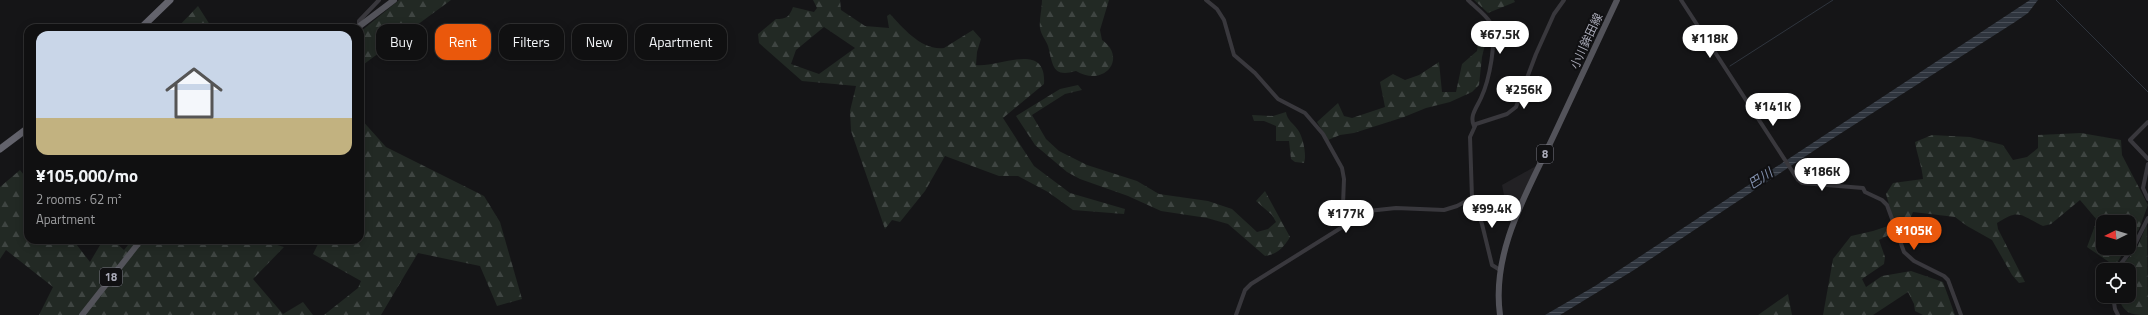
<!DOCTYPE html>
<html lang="en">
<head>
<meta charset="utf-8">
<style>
  :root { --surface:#101011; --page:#19191a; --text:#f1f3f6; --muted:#9c9d9f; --line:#303031; --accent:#ea580c }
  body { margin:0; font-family:"Titillium Web","Noto Sans JP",sans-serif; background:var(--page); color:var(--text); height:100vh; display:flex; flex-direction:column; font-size:15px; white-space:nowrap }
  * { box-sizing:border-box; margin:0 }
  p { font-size:13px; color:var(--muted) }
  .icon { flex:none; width:22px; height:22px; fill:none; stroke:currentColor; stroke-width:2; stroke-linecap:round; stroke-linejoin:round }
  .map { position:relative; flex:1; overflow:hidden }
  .panel { position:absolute; left:24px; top:24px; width:340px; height:220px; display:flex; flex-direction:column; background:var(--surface); border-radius:12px; box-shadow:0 2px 10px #0003,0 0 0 1px var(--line) }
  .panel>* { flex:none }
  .top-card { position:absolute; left:376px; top:24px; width:380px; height:36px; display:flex; gap:8px }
  .needle { width:26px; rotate:265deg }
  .buttons { position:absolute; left:2096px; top:215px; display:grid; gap:8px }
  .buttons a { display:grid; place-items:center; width:40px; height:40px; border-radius:8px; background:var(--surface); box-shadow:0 2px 10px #0003,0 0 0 1px var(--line); font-size:20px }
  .price { position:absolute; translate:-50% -34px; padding:0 9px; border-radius:14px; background:#fff; color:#222; font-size:13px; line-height:26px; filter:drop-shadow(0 1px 2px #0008) }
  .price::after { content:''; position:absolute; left:50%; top:24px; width:12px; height:9px; margin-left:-6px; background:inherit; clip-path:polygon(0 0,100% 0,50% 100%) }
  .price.selected { background:var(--accent); color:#fff }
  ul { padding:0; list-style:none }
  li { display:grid; align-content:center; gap:8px; height:212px; padding:0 12px }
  li span { display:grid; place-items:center; height:124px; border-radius:12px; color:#555 }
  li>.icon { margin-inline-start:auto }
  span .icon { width:72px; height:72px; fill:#fffc; stroke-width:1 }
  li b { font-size:17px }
  .chip { padding:0 14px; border-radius:12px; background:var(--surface); box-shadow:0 2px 10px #0003,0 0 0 1px var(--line); font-size:14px; line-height:36px }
  .chip.selected { background:var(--accent); color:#fff }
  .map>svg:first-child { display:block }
  .built { fill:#222124 }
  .forest { fill:url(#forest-firs); fill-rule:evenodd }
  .water { fill:url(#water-rules) }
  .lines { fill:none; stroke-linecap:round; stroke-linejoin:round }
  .stream { stroke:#2f353e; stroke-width:1 }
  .street { stroke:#39383d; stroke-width:4 }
  .primary { stroke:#53535a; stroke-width:6 }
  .highway { stroke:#63636c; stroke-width:7 }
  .labels { text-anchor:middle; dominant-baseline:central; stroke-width:4; stroke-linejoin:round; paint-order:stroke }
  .shield { fill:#101012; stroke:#7a7b85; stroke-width:1 }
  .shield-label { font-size:11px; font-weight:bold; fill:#a8a9b6 }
  .street-label { font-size:12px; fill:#a8a9b6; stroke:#101012 }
  .water-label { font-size:13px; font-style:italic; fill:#8290ad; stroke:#101012 }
</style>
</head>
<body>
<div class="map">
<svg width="2148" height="315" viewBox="0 0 2148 315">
  <defs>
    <pattern id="forest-firs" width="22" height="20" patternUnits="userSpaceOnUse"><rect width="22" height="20" fill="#222924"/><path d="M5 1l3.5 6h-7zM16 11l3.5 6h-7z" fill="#3f4542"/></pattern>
    <pattern id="water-rules" width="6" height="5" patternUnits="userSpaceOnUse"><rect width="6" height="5" fill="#2f353e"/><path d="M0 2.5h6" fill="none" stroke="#4a4f58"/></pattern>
  </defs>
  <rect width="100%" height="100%" fill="#151517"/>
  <!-- built -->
  <path class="built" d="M1536,166L1518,206L1507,211L1502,185Z"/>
  <!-- forest -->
  <path class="forest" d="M399,0H451L360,67V32Z
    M813,0H840L841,10L865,26L889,28L887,16L890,14C903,28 922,51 944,48L973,30L981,39L977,52L976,65C999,68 1047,40 1044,84L1003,118L1034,166L1070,193L1125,209L1124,214L1073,210L1048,192L1018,176H999L945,156L925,191L900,222L892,220L885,229L851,131L850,111L856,86L802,81L759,43L758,34L776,19C787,19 789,17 793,7L814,12L817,8ZM824,27L855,48L819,74L791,64L796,50Z
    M1042,0H1109L1100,30L1102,40C1128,58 1104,88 1076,71C1052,78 1053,65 1048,46C1046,40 1041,35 1040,28C1039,20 1042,9 1042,0Z
    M1474,0H1514L1515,2L1488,13Z
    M198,6L212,28H177Z
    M1488,32L1482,57L1479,85L1472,92L1450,102L1426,108L1404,117L1354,133L1340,135L1328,140L1317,122L1338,103L1344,116L1352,118L1385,107L1380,82L1393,74L1405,80L1419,75L1439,62L1442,92H1456L1462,64L1477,51L1479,36Z
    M1078,85L1082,90L1065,94L1032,115L1046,139L1059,151L1087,165L1137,181L1159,194L1208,201L1232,209L1257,232L1268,229L1276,222L1272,215L1256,201L1265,191L1290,237C1283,248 1278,254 1265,256L1228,224L1207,218L1161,211L1128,196L1080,179L1067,172L1035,145L1016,116L1060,89Z
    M1286,112C1287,120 1293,123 1298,130C1303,137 1307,155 1304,163L1295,162L1291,159L1289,141H1276V126L1264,121H1254L1252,115L1273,116Z
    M360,118L386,147L484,196L500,222L522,299L497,306L480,266L418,253L381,315H324L358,288L361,281L313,254L320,240H360Z
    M2081,133L2121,140L2122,155L2148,205L2139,229L2129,244V222H2103V248H2126L2117,263L2109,262L2087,247L2097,220L2080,200L2051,224L2043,226C2020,215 2020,208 1997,223L1998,229L2025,282L2019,283L2012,275L1992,240L1967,226L1955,217L1913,212L1907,226L1879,240L1885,257L1884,264L1862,279L1866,287L1882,276L1911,271L1943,282L1955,315H1923L1915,311L1914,304L1908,292L1873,315H1823L1833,259L1851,236L1873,231L1891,225L1892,215L1886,194L1893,183L1923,179C1922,166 1917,155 1915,142L1932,135L1970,137L2003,145L2013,160L2027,157L2038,148V135Z
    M20,170L28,180V240H73L90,262L103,240H113L124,250L132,240H260L284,247L253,279L283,314L303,302L313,315H39L53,287L6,250L0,259V187Z
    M2147,224L2148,315C2128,315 2125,313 2117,296H2129V270H2117L2136,250Z
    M1788,294L1792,315H1758Z"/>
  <!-- water -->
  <path class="water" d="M2030,0H2038L2028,13L2015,22L1821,146L1634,270L1560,315H1545L1595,286Z"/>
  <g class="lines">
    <!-- stream -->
    <path class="stream" d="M2056,0L2148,92
      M1730,66L1833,0"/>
    <!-- street -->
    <path class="street" d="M1206,0L1217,9L1224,20L1234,55L1255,73L1278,99L1305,113L1323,134L1342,168L1344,179L1343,205L1352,221
      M1468,0C1475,7 1485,14 1490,22C1498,39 1489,81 1481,98C1477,107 1469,116 1474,126
      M1681,0L1798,180L1802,183L1863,188L1865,192L1882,200L1887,205L1904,252L1914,261L1944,276L1948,280L1961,315
      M359,27V21L379,0
      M2148,122L2130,140L2148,159
      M2148,164L2143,188L2148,199
      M1500,270L1492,265L1482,224L1472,198L1470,137L1476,124L1507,114L1516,107L1536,54L1554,14L1564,0
      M2116,270L2133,248L2148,218
      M2113,296L2115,309L2118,315
      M1236,315L1245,290L1251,284L1368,211L1396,208L1444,210L1457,206L1472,198"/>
    <!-- primary -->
    <path class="primary" d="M357,28L394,0
      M82,315L141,240
      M1500,315C1491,251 1528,191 1554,135C1575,90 1596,45 1617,0"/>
    <!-- highway -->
    <path class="highway" d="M141,28L170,0
      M0,149L28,128"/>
  </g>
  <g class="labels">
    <!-- shield labels -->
    <g class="shield">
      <rect x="1537" y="145" width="16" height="18" rx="3"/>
      <rect x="100" y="268" width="22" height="18" rx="3"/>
    </g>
    <g class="shield-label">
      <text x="1545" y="154">8</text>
      <text x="111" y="277">18</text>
    </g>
    <!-- street labels -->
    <g class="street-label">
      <text transform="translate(1586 41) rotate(-65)">小川鉾田線</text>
    </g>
    <!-- water labels -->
    <g class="water-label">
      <text transform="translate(1760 178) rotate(-33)">巴川</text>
    </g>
  </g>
</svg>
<div class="buttons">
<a><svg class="needle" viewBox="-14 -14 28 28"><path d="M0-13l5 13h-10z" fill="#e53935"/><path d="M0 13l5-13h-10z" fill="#9c9d9f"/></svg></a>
<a><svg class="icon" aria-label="locate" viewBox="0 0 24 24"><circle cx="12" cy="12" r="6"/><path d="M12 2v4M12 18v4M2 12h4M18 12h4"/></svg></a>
</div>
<b class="price" style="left:1500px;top:55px">¥67.5K</b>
<b class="price" style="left:1710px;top:59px">¥118K</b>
<b class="price" style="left:1524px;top:110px">¥256K</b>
<b class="price" style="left:1773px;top:127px">¥141K</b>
<b class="price" style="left:1822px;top:192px">¥186K</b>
<b class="price" style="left:1492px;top:229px">¥99.4K</b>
<b class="price" style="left:1346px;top:234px">¥177K</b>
<b class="price selected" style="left:1914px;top:251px">¥105K</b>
<div class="top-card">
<a class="chip">Buy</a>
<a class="chip selected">Rent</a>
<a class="chip">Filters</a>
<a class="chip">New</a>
<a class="chip">Apartment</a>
</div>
<section class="panel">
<ul>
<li><span style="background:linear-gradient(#c9d6e8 70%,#c2b280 0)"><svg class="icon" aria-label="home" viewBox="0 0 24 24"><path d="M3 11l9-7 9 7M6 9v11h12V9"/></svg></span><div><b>¥105,000/mo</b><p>2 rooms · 62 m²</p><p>Apartment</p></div></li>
</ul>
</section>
</div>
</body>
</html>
